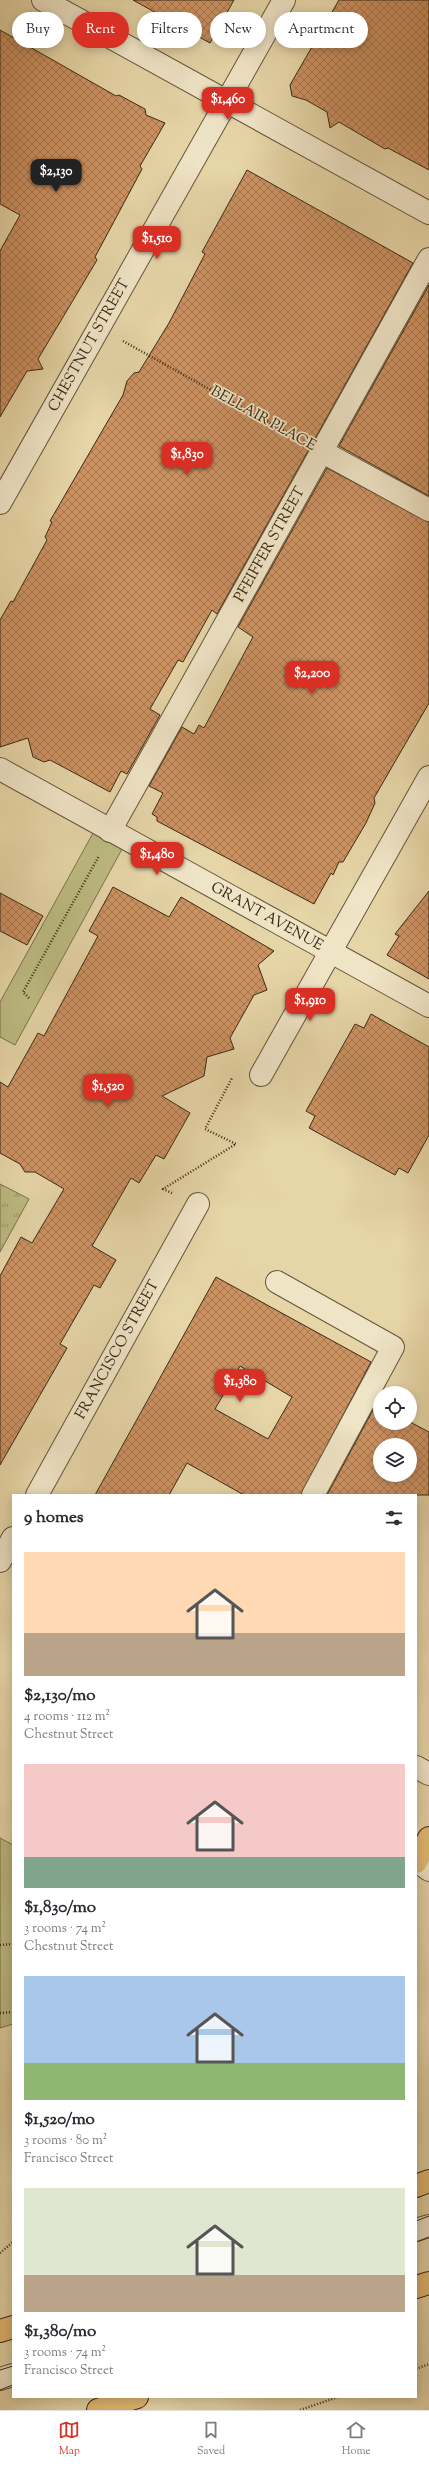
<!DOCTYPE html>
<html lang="en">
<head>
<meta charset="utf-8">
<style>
  :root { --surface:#fff; --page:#f2f2f3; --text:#2b2b33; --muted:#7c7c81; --line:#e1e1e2; --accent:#d93025 }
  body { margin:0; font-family:"Sorts Mill Goudy",serif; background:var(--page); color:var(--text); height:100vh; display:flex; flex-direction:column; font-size:15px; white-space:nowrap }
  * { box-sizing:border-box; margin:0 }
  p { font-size:13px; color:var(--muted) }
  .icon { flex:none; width:22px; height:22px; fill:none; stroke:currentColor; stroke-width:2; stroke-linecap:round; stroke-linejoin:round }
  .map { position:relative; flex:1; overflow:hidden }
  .side { position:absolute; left:12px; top:1494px; width:405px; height:904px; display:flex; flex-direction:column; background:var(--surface); border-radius:0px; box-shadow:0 2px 10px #0003 }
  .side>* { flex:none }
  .banner { position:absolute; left:12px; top:12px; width:405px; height:36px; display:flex; gap:8px }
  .buttons { position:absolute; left:373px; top:1386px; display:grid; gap:8px }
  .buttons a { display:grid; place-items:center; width:44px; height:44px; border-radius:50%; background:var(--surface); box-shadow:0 2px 10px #0003; font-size:20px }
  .price { position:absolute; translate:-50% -34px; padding:0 9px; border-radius:8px; background:var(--accent); color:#fff; font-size:13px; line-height:26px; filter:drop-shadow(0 1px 2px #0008) }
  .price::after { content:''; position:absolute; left:50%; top:24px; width:12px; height:9px; margin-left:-6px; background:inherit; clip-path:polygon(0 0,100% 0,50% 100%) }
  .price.active { background:#222; color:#fff }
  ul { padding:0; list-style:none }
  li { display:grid; align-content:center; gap:8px; height:212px; padding:0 12px }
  li span { display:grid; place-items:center; height:124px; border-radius:0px; color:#555 }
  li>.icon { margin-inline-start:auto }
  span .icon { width:72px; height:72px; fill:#fffc; stroke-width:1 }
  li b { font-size:17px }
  h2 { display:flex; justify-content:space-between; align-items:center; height:48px; padding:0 12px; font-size:17px }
  .chip { padding:0 14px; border-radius:18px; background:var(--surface); box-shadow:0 2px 10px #0003; font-size:14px; line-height:36px }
  .chip.active { background:var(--accent); color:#fff }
  .tab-bar { display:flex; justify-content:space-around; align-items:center; height:56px; border-top:1px solid var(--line); background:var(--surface); font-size:11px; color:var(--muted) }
  .tab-bar a { display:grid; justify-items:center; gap:2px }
  .tab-bar .active { color:var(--accent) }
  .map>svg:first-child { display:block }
  .grass { fill:url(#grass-tufts); stroke:#7b724c }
  .park { fill:#bdbb82; stroke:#7b724c }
  .building { fill:url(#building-cross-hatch); stroke:#392a15; fill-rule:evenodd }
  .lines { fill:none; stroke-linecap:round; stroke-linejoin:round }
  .minor-casing { stroke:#64553a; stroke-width:24 }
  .major-casing { stroke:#392a15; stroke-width:24 }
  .path { stroke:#392a15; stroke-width:2.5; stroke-dasharray:1 2; stroke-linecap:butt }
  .minor { stroke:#efe4c6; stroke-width:22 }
  .major { stroke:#e3ba74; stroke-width:22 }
  .tram { stroke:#392a15; stroke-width:1 }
  .labels { text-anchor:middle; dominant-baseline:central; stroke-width:3.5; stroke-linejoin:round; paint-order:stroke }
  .street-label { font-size:15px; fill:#392a15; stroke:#efe4c6 }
</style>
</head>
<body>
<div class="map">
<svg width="429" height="2410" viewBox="0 0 429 2410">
  <defs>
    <pattern id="grass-tufts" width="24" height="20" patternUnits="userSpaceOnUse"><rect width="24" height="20" fill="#bdbb82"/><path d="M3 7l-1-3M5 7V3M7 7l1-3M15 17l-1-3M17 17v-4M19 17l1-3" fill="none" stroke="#9b9869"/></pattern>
    <pattern id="building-cross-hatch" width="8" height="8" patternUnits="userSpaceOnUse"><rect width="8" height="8" fill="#cd9262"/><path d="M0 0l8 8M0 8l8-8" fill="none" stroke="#a77750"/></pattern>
  </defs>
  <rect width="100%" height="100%" fill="#e6d5a7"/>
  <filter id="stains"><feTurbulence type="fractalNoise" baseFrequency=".005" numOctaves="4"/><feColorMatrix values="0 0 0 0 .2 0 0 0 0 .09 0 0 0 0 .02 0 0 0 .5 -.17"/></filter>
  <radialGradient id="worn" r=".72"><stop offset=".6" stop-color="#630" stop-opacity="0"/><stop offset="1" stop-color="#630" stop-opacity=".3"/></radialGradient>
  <!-- grass -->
  <path class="grass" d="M0,1184L29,1199L0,1252Z"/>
  <!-- park -->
  <path class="park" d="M98,824L127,840L15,1045L0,1037V1002Z
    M0,1838L13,1845V2024L0,2028Z"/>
  <!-- building -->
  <path class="building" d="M133,0H234L210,43Z
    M339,0H429V170L388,148L385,149L339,122L330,128L327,112L306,100L292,96L290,85Z
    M0,30L116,96L119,95L145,109L146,115L165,123L140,166L142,169L95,257L97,260L38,359L43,369L27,371L0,417V251L20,215L0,204Z
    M247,170L413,263L217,614L212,610L183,662L178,660L150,709L160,715L127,774L121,771L110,792L50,760L44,762L33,757L28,738L0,747V620L11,601L13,602L47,540L45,537L52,522L50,521L123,395L127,381L134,373L139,372L169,323L205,254L202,252Z
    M429,285V496L339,446Z
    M327,468L429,522V703L374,798L375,803L366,823L343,862H339L333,875L331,873L314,904L157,821V817L152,814L163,793L149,786L182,727L194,734L199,725L204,728L253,637L238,627Z
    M113,887L169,917L181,897L274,951L258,965L267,990L254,995L230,1038L234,1049L207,1057L204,1076L162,1096L190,1113L164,1159L156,1155L139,1183L131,1178L92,1246L116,1260L100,1288L94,1285L60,1344L67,1348L0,1465V1276L21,1237L32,1243L64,1189L35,1172H25L20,1164L0,1153V1082L8,1087L38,1033L44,1036L98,936L89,931Z
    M429,891V979L387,955L399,936L395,934Z
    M0,893L43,916L27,945L0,931Z
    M371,1014L429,1047V1135L408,1173L399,1168L395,1175L309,1128L315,1116L306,1111L355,1024L364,1028Z
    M216,1277L371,1362L301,1495H244L187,1463L169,1495H95ZM240,1366L292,1397L268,1439L215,1409Z
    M380,1397V1423L410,1422L429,1432V1495H327ZM380,1445H410V1475H380Z"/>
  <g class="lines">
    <defs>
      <g id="minor">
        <path d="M43,0L429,213"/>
        <path d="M321,451L429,510"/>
        <path id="s1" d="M0,503L284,0"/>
        <path id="s2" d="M0,769L429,1006"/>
        <path id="s3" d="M110,831L429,259"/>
        <path d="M261,1075L429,777"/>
        <path d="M277,1282L393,1347L313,1495"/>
        <path id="s4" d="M37,1495L198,1204"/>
        <path d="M0,1561L13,1538"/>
        <path d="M416,1767L429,1774"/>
        <path d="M417,1861L429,1870"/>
        <path d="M416,2230L429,2226"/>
        <path d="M0,2379L13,2375"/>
      </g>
      <path id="major" d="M416,1862L429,1838
        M416,2186L429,2181
        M416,2287L429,2283
        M0,2331L13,2327
        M98,2410L137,2397"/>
    </defs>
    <!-- minor casing -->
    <use href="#minor" class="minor-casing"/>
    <!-- major casing -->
    <use href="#major" class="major-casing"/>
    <!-- path -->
    <path class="path" d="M123,341L297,438
      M29,998L23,992L99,856
      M172,1193L163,1189L236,1144L205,1129L232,1078
      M0,1945L13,1944
      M0,2013L13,2012
      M0,2253L13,2242
      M416,2369L429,2364
      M300,2410L338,2397"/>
    <!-- minor -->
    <use href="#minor" class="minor"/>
    <!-- major -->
    <use href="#major" class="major"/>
    <!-- tram -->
    <path class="tram" d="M416,2221L429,2216
      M416,2242L429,2237
      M0,2370L13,2366
      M0,2390L13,2385"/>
  </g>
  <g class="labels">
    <!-- street labels -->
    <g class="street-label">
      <text stroke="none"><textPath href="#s1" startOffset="181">CHESTNUT STREET</textPath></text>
      <text transform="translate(263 419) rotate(29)">BELLAIR PLACE</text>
      <text stroke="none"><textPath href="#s3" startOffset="328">PFEIFFER STREET</textPath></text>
      <text stroke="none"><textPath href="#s2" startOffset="305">GRANT AVENUE</textPath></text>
      <text stroke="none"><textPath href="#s4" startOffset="166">FRANCISCO STREET</textPath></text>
    </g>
  </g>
  <rect width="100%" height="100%" filter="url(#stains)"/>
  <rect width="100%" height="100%" fill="url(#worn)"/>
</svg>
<div class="buttons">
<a><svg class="icon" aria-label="locate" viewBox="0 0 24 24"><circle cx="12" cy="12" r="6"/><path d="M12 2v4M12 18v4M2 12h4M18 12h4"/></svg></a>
<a><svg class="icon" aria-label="layers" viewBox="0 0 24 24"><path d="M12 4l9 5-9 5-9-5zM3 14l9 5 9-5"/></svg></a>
</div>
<b class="price" style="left:228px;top:121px">$1,460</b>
<b class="price active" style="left:56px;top:193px">$2,130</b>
<b class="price" style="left:157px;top:260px">$1,510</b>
<b class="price" style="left:187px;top:476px">$1,830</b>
<b class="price" style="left:312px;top:695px">$2,200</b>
<b class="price" style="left:157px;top:876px">$1,480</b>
<b class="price" style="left:310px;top:1022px">$1,910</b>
<b class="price" style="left:108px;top:1108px">$1,520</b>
<b class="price" style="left:240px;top:1403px">$1,380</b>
<div class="banner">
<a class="chip">Buy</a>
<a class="chip active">Rent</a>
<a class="chip">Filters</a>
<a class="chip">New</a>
<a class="chip">Apartment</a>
</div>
<section class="side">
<h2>9 homes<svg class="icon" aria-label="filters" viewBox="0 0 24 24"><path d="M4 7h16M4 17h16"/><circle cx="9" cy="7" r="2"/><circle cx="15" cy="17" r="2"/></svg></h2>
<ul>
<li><span style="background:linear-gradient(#ffd9b3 65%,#b9a48a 0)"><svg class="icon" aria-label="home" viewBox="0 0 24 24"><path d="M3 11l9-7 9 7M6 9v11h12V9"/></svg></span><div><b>$2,130/mo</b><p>4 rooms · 112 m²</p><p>Chestnut Street</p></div></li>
<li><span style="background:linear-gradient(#f6c9c9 75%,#7fa58c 0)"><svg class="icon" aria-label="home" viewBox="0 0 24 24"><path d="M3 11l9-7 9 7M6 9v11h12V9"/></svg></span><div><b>$1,830/mo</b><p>3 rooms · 74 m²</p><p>Chestnut Street</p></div></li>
<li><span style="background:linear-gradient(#a9c7e8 70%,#8fb573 0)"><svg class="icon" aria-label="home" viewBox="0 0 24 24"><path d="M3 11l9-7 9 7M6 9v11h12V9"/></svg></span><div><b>$1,520/mo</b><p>3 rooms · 80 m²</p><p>Francisco Street</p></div></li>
<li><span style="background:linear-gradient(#dfe7d0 70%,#b9a48a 0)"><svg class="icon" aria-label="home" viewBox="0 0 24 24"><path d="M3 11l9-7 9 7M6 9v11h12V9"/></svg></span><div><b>$1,380/mo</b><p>3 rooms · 74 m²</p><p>Francisco Street</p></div></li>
</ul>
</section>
</div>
<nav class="tab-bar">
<a class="active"><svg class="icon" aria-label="map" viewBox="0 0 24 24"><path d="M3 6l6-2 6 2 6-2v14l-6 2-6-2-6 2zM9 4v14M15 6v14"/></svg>Map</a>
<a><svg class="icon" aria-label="saved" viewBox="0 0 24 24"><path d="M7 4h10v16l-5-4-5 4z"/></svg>Saved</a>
<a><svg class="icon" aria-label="home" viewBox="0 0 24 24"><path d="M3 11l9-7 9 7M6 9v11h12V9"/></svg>Home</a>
</nav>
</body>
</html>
